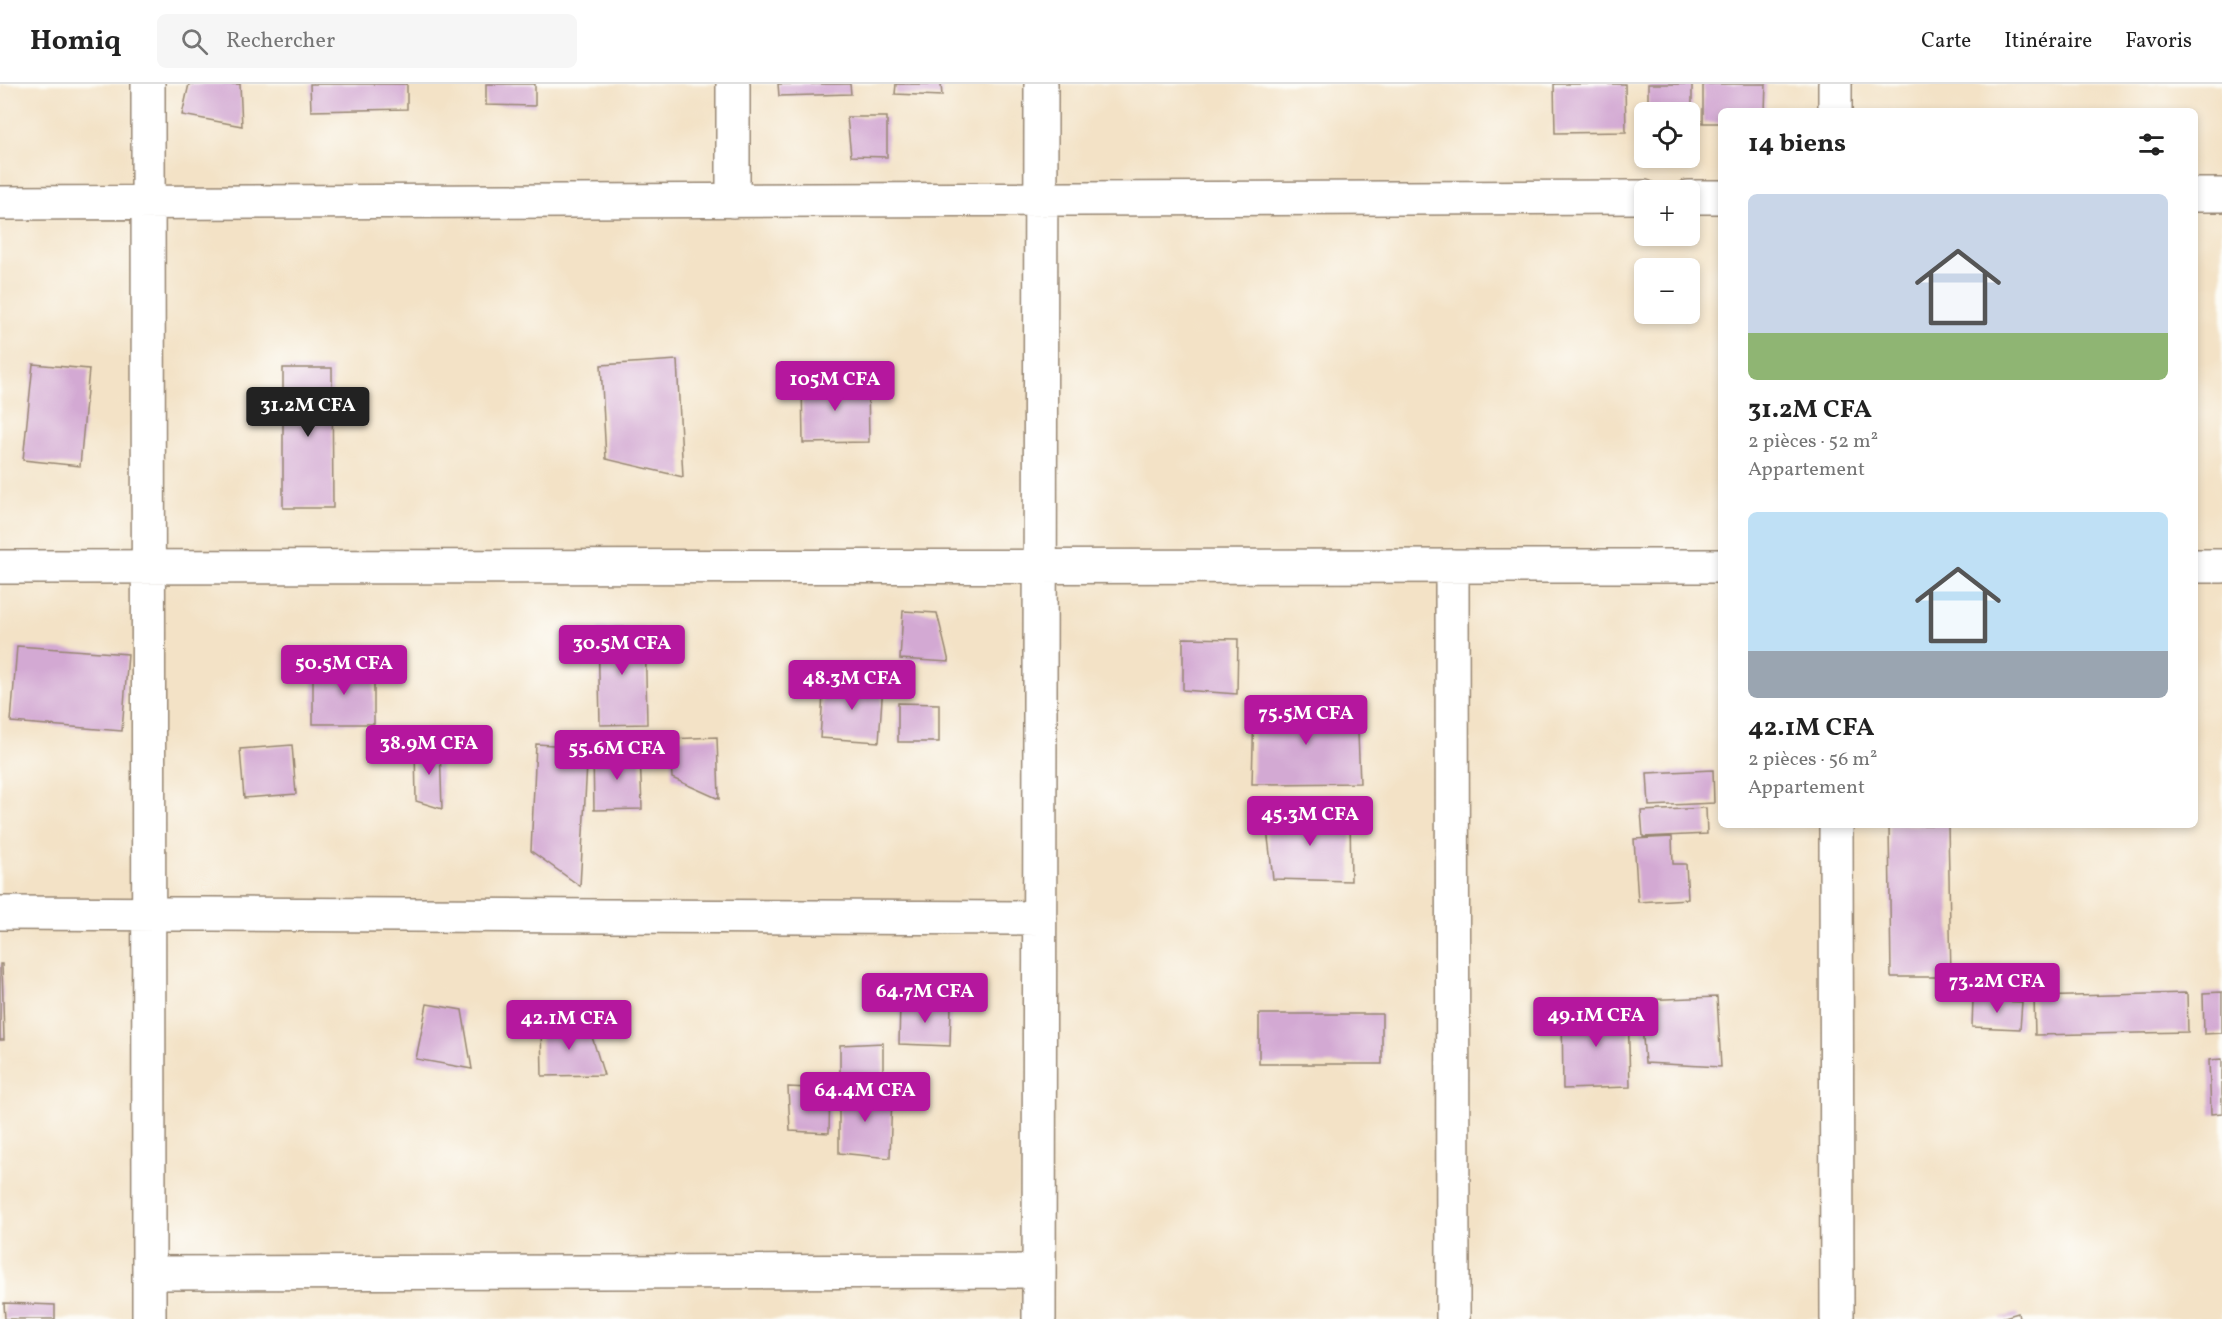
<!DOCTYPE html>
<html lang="fr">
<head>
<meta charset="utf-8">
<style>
  :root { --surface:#fff; --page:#f6f6f6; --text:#222; --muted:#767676; --line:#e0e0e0; --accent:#b5179e }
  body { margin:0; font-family:Vollkorn,serif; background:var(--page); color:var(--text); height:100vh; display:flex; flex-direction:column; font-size:22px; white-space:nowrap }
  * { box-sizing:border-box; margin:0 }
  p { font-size:20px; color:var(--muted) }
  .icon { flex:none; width:33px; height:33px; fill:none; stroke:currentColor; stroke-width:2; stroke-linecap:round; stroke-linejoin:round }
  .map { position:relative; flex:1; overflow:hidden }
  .panel { position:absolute; left:1718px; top:24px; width:480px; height:720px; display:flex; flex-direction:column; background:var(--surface); border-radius:9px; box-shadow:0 3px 9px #0003 }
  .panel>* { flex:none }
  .tools { position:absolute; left:1634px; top:18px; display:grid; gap:12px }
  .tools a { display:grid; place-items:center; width:66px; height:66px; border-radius:9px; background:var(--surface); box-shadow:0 3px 9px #0003; font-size:30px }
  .price { position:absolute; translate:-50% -51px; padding:0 14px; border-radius:6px; background:var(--accent); color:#fff; font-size:20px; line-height:39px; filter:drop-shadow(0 2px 3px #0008) }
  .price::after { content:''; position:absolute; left:50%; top:36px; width:18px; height:14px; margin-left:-9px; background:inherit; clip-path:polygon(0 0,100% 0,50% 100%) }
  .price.current { background:#222; color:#fff }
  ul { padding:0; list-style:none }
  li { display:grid; align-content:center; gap:12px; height:318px; padding:0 30px }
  li span { display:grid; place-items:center; height:186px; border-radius:9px; color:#555 }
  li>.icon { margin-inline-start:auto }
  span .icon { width:108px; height:108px; fill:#fffc; stroke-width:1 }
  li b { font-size:26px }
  h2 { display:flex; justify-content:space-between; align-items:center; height:72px; padding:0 30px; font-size:26px }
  header { display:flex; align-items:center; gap:36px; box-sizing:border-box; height:84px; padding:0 30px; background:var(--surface); border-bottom:2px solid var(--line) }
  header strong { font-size:28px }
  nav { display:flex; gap:33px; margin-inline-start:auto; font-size:21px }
  .search { width:420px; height:54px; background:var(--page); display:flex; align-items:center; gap:15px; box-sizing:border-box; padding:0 21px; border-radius:9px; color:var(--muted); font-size:22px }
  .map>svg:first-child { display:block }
  .building { fill:#d3a9d3 }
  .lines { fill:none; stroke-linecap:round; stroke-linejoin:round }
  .minor-casing { stroke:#978672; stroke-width:36 }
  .minor { stroke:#fff; stroke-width:33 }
</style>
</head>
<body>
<header>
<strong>Homiq</strong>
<div class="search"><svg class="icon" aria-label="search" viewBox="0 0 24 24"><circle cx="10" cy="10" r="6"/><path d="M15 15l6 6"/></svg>Rechercher</div>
<nav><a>Carte</a><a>Itinéraire</a><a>Favoris</a></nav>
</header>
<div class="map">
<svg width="2222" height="1235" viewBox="0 0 2222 1235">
  <rect width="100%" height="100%" fill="#fdfcf7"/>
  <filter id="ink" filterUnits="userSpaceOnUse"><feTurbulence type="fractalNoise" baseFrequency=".0167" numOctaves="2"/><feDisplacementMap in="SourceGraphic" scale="12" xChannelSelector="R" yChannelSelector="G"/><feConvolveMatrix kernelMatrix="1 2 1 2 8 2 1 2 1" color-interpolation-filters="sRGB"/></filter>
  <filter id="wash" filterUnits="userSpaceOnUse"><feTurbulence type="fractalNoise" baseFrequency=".008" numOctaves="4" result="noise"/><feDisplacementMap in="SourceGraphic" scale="24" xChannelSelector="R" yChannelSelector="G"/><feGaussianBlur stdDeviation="1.35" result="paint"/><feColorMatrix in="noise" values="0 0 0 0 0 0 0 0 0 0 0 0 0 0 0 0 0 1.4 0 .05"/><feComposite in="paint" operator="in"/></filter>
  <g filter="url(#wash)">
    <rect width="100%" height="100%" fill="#f3e2c6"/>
    <g id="blocks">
      <!-- building -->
      <path class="building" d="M189,0H240L242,42L182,31Z
        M310,0H407V25L311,27Z
        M486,0H535V22L486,21Z
        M778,0H850L851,10L779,12Z
        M896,0H941L942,12L895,10Z
        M1554,0H1625L1626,48L1555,49Z
        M1648,0H1692V62H1689V28H1648Z
        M1703,0H1766L1765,27H1720V39H1703Z
        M847,33H887V73L851,72Z
        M677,276L683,393L606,375L601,281Z
        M33,280L89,285L80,382L23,376Z
        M283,284H332L333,424H283Z
        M868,296L869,358L803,359L802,297Z
        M903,527L937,529L949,578L900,575Z
        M645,543L647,640L600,641L598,544Z
        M1183,554L1238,555L1237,610L1183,606Z
        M17,562L128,570L122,647L11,638Z
        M313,584H374V640H313Z
        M824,596L883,600L879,658L820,654Z
        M898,619L939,620V658H898Z
        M1254,623L1357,624L1360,699L1252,700Z
        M717,653L719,715L672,694L670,655Z
        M536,660L588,663L580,802L531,767Z
        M292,661L296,710L244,714L240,665Z
        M440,662L442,725L416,717L415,663Z
        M640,668L642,725L594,726L593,669Z
        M1713,686L1714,719L1649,722L1647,689Z
        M1706,724L1707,750L1643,753L1641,727Z
        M1265,729L1350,732L1351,797L1273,795Z
        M1889,741H1948L1951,893H1891Z
        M1672,753L1673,780H1686L1688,815L1638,818L1634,755Z
        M0,880H2L4,956H0Z
        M2222,908V949L2204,950L2203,909Z
        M2187,909L2188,948L2035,951L2034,913Z
        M1717,913L1721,983L1645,979L1640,916Z
        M1973,916L2022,918L2020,945L1972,943Z
        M900,919L951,921L950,962L899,960Z
        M427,920L462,926L472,985L416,975Z
        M1628,922L1630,1003L1563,1005L1562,924Z
        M1259,930H1382V980H1259Z
        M588,940L604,991L542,992L541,941Z
        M883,959V1000L840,999V961Z
        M2222,975V1029L2211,1030L2209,976Z
        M788,1003L830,1005L829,1049L790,1047Z
        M839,1006L892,1009L890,1074L839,1069Z
        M4,1219L55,1221V1235H5Z
        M2018,1229L2019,1235H2001V1234Z"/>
    </g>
  </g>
  <g filter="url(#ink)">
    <use href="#blocks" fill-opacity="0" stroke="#978672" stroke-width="1.5"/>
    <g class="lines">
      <defs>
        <path id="minor" d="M148,0L149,1235
          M1835,0V27
          M2194,111H2222
          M1689,113H1720
          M733,117V0
          M0,119L1644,113
          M1452,482L1453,1235
          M2194,482H2222
          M0,483L1720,482
          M1836,741L1837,1235
          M0,829L1040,834
          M149,1189L1039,1187
          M1039,1235L1041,0"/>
      </defs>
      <!-- minor casing -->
      <use href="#minor" class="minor-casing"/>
      <!-- minor -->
      <use href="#minor" class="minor"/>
    </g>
  </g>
</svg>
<div class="tools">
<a><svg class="icon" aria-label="locate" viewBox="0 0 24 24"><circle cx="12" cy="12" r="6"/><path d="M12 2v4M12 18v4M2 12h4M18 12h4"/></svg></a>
<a>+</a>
<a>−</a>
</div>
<b class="price" style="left:835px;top:328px">105M CFA</b>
<b class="price current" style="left:308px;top:354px">31.2M CFA</b>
<b class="price" style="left:622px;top:592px">30.5M CFA</b>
<b class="price" style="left:344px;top:612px">50.5M CFA</b>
<b class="price" style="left:852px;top:627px">48.3M CFA</b>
<b class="price" style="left:1306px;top:662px">75.5M CFA</b>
<b class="price" style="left:429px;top:692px">38.9M CFA</b>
<b class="price" style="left:617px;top:697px">55.6M CFA</b>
<b class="price" style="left:1310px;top:763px">45.3M CFA</b>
<b class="price" style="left:1997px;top:930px">73.2M CFA</b>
<b class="price" style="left:925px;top:940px">64.7M CFA</b>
<b class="price" style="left:1596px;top:964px">49.1M CFA</b>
<b class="price" style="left:569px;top:967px">42.1M CFA</b>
<b class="price" style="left:865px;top:1039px">64.4M CFA</b>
<section class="panel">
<h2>14 biens<svg class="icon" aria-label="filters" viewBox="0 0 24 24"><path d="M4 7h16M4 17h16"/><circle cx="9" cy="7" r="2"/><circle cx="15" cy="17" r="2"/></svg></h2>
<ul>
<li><span style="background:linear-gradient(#c9d6e8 75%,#8fb573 0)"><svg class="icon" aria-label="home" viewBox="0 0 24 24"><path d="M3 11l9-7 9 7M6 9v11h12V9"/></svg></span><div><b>31.2M CFA</b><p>2 pièces · 52 m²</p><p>Appartement</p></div></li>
<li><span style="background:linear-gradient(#bfe0f5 75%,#9aa5b1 0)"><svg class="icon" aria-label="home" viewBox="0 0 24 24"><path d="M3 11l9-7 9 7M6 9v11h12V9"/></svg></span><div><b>42.1M CFA</b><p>2 pièces · 56 m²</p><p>Appartement</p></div></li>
</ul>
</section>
</div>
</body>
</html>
